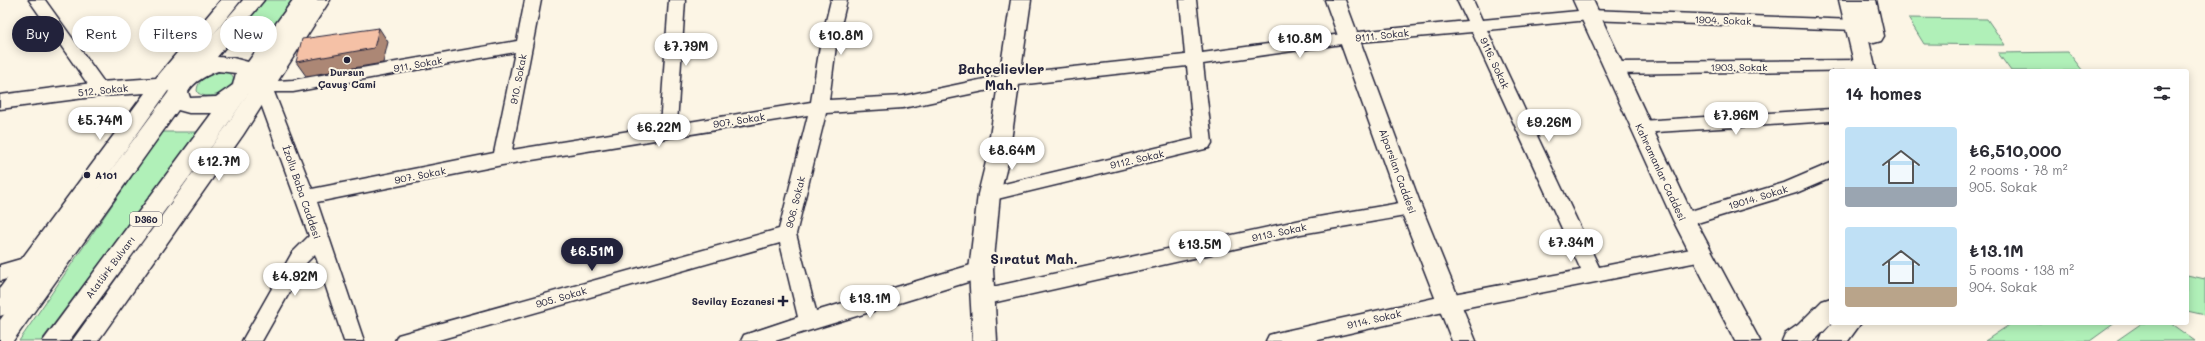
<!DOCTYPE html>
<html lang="en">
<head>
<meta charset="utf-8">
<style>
  :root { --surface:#fff; --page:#f2f2f3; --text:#2b2b33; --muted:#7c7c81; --accent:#22223b }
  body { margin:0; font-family:Mali,sans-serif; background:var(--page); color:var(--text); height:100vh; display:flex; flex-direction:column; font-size:15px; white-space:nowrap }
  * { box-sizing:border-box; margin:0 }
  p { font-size:13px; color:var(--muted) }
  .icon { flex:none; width:22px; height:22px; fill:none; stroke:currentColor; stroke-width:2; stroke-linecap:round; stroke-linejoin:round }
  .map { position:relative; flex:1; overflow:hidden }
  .panel { position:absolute; left:1829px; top:69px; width:360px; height:256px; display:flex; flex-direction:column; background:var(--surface); border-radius:4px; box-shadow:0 2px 10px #0003 }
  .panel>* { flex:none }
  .banner { position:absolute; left:12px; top:16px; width:380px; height:36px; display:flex; gap:8px }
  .price { position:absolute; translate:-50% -34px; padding:0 9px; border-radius:14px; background:#fff; color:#222; font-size:13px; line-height:26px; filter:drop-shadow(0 1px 2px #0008) }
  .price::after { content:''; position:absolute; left:50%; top:24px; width:12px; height:9px; margin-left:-6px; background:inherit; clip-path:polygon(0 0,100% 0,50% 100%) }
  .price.active { background:var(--accent); color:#fff }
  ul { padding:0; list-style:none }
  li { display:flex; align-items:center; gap:12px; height:100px; padding:0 16px }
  li span { display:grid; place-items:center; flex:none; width:112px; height:80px; border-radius:4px; color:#555 }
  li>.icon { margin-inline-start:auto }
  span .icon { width:48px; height:48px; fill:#fffc; stroke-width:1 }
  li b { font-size:17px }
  h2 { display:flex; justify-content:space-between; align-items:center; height:48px; padding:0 16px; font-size:17px }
  .chip { padding:0 14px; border-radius:18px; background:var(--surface); box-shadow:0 2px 10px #0003; font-size:14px; line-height:36px }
  .chip.active { background:var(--accent); color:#fff }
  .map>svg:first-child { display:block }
  .green { fill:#b0f0b8; stroke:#69897a }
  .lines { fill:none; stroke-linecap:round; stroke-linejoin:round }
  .minor-casing { stroke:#22223b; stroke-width:3 }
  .tertiary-casing { stroke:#22223b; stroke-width:3 }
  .secondary-casing { stroke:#22223b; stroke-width:3 }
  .trunk-casing { stroke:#22223b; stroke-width:3 }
  .minor { fill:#fcf5e5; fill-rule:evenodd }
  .tertiary { fill:#fcf5e5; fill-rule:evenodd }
  .secondary { fill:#fcf5e5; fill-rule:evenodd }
  .trunk { fill:#fcf5e5; fill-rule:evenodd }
  .shaded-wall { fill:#ac8774; stroke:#22223b }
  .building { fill:#f5c1a6; stroke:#22223b }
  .poi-dot { fill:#22223b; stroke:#fcf5e5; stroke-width:1.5 }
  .labels { text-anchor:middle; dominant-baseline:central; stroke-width:4; stroke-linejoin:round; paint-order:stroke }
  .shield { fill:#fcf5e5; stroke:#63616e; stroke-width:1 }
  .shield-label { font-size:9px; font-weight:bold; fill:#22223b }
  .street-label { font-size:10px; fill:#22223b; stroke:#fcf5e5 }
  .poi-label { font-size:10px; font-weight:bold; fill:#22223b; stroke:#fcf5e5 }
  .district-label { font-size:14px; font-weight:bold; fill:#22223b; stroke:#fcf5e5 }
</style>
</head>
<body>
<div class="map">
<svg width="2205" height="341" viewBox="0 0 2205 341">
  <rect width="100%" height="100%" fill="#fcf5e5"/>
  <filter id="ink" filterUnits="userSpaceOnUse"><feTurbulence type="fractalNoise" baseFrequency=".025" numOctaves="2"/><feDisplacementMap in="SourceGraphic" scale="8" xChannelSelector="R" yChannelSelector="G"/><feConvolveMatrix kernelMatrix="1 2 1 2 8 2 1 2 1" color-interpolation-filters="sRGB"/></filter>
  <g filter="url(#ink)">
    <!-- green -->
    <path class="green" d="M265,0H293L260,48H226Z
      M1908,18L1987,19L2005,45L1924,44Z
      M2068,52L2083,71H2011L1998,53Z
      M221,72C228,72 233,73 234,80C229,92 210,101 198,93L197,90C198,78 211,74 221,72Z
      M162,132H198L41,341H19Z
      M2187,275L2205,279V315L2187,311Z
      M2012,323H2115L2090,341H1985Z
      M2142,323H2170L2195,341H2116Z"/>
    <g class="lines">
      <defs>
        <path id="minor" d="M29,0H45L106,85L108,89L106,93L100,95L94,93Z
          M525,0H541L512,150L660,126L669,0H685L677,124L811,102L820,46L831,0H847L836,46L829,100L903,96L1008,74L1185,55L1180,0H1196L1202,53L1349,33L1467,21L1457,0H1473L1482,20L1589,10L1856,20L1862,21L1864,25L1862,29L1856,30L1589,20L1487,30L1599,267L1701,247L1708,250L1711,255L1708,260L1448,311L1314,341H1266L1269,335L1276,333L1448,295L1581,270L1472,32L1349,43L1203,64L1212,143L1209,148L989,201L983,199L980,194L983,189L1194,139L1187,66L1008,86L903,108L826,113L796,234L816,311L981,262L988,265L991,270L988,275L981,278L775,341H741L744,335L798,317L780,243L435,341H395L398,335L405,333L779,229L808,115L502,165L317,202L364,341H344L315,254L306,263L262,341H242L292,253L309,236L257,93L243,91L241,87L243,83L293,80L517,41ZM515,52L494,153L312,189L274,92H293Z
          M1865,60L1871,62L1873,66L1871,70L1613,74L1607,72L1605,68L1607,64L1613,62Z
          M1831,109V121L1640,133L1634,131L1631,127L1634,123L1640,121Z
          M1831,163V178L1796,193L1684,227L1677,225L1675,220L1677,215L1784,183Z
          M1411,201L1418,203L1420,208L1418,213L1411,215L1301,234L983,305L976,303L973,297L976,291L983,289L1301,220Z
          M31,256L38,259L41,264L38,269L0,281V265Z"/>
        <path id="tertiary" d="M221,0H241L179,78L183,84L180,89L168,91L9,313L0,316V288L145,93L100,96L0,109V95L100,82L156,78Z
          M310,0H330L243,135L98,341H72L227,125Z
          M1325,0H1345L1422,208L1476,341H1452L1400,208Z
          M1573,0H1593L1695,220L1760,341H1735L1673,220Z
          M1839,0H1876L1884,36L1881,41L1874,43L1869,41L1876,71H1856Z
          M1831,298L1832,323L1816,339L1813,341H1782L1785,334L1798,325L1822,301Z
          M1833,323H1861L1848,341H1820L1823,334Z"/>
        <path id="secondary" d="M1011,0H1031L1008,162L1000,194L993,270L997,341H973L969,270L978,194L986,162Z"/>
        <path id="trunk" d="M243,0H264L217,57L233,58L248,62L293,0H313L220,135L69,341H43L212,113H189L178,110L13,341H0V320L168,93L173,81ZM218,71L236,73L233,85L216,97L190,98L188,92C194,81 207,75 218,71Z"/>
      </defs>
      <!-- minor casing -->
      <use href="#minor" class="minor-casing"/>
      <!-- tertiary casing -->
      <use href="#tertiary" class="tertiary-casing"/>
      <!-- secondary casing -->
      <use href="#secondary" class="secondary-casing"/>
      <!-- trunk casing -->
      <use href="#trunk" class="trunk-casing"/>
      <!-- minor -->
      <use href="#minor" class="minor"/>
      <!-- tertiary -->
      <use href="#tertiary" class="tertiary"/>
      <!-- secondary -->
      <use href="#secondary" class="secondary"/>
      <!-- trunk -->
      <use href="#trunk" class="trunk"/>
    </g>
    <!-- shaded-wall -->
    <path class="shaded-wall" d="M379,28L388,42L383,63L306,76L296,62Z"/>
    <!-- building -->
    <path class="building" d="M379,28L374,48L296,62L302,39Z"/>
  </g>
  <!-- markers -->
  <g class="poi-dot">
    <circle cx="347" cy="60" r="4"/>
    <circle cx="87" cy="175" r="4"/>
    <path d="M781 295h4v4h4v4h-4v4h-4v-4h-4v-4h4z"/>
  </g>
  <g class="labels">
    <!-- shield labels -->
    <rect class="shield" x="130" y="212" width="32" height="14" rx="3"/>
    <g class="shield-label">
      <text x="146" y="219">D360</text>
    </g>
    <!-- street labels -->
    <g class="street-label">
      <text transform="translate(1723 20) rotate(2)">1904. Sokak</text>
      <text transform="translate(1382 35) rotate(-6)">9111. Sokak</text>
      <text transform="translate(1495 63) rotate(65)">9116. Sokak</text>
      <text transform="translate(418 64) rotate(-10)">911. Sokak</text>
      <text x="1739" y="67">1903. Sokak</text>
      <text transform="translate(518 79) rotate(-79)">910. Sokak</text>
      <text transform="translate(103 90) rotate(-6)">512. Sokak</text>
      <text transform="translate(739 120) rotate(-9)">907. Sokak</text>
      <text transform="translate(1137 159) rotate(-13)">9112. Sokak</text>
      <text transform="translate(1398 171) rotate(70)">Alparslan Caddesi</text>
      <text transform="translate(1661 172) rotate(65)">Kahramanlar Caddesi</text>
      <text transform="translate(420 175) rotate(-11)">907. Sokak</text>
      <text transform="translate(302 192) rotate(71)">İzollu Baba Caddesi</text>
      <text transform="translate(1758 197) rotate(-17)">19014. Sokak</text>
      <text transform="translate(795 202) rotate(-76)">906. Sokak</text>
      <text transform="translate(1279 232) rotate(-12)">9113. Sokak</text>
      <text transform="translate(110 267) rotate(-53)">Atatürk Bulvarı</text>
      <text transform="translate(561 297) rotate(-16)">905. Sokak</text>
      <text transform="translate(1374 319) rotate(-13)">9114. Sokak</text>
    </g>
    <!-- poi labels -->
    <g class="poi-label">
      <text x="347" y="72">Dursun<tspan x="347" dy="12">Çavuş Cami</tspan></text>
      <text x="95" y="175" text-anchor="start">A101</text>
      <text x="775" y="301" text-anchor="end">Sevilay Eczanesi</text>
    </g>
    <!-- district labels -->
    <g class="district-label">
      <text x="1001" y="68">Bahçelievler<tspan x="1001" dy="16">Mah.</tspan></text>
      <text x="1034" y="258">Sıratut Mah.</text>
    </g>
  </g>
</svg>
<b class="price" style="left:841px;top:56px">₺10.8M</b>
<b class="price" style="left:1300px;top:59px">₺10.8M</b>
<b class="price" style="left:686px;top:67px">₺7.79M</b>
<b class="price" style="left:1736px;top:136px">₺7.96M</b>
<b class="price" style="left:100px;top:141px">₺5.74M</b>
<b class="price" style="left:1549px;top:143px">₺9.26M</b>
<b class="price" style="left:659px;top:148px">₺6.22M</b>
<b class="price" style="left:1012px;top:171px">₺8.64M</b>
<b class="price" style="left:219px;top:182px">₺12.7M</b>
<b class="price" style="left:1571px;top:263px">₺7.34M</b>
<b class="price" style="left:1200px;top:265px">₺13.5M</b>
<b class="price active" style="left:592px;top:272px">₺6.51M</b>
<b class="price" style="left:295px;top:297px">₺4.92M</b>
<b class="price" style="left:870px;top:319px">₺13.1M</b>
<div class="banner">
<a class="chip active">Buy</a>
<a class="chip">Rent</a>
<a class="chip">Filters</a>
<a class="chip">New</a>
</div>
<section class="panel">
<h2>14 homes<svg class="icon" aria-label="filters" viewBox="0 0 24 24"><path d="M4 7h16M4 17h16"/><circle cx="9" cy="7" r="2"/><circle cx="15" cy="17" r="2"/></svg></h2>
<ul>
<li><span style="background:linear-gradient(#bfe0f5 75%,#9aa5b1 0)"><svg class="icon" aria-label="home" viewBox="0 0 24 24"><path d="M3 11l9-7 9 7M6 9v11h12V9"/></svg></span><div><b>₺6,510,000</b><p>2 rooms · 78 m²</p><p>905. Sokak</p></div></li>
<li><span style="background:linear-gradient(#bfe0f5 75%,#b9a48a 0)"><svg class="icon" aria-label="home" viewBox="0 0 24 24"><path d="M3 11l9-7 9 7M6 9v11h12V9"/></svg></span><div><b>₺13.1M</b><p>5 rooms · 138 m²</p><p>904. Sokak</p></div></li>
</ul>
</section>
</div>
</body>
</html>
